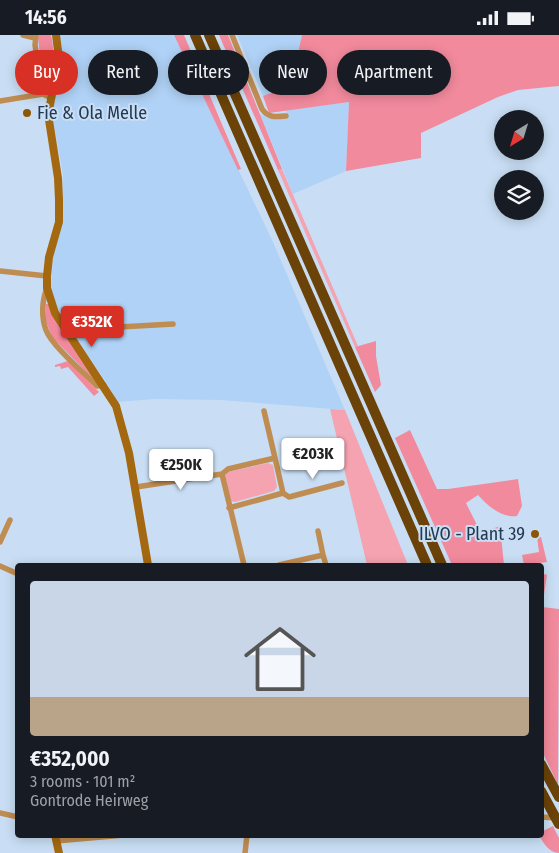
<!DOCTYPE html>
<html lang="en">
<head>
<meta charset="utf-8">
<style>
  :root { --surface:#171b24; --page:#20242c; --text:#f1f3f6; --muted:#9ea1a6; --line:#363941; --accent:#d93025 }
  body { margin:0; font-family:"Fira Sans Condensed",sans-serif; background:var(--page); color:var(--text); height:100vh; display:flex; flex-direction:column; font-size:19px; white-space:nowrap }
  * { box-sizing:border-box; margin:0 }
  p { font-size:16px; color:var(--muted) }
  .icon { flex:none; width:28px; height:28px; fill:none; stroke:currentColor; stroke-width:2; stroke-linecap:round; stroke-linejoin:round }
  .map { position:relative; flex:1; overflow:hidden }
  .details { position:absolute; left:15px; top:528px; width:529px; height:275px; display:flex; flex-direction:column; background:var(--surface); border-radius:5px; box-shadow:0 2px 12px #0003 }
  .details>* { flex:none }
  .top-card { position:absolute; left:15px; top:15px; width:530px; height:45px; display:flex; gap:10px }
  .needle { width:32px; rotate:218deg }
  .controls { position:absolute; left:494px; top:75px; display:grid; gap:10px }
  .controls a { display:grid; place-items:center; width:50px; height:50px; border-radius:50%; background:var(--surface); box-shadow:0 2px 12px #0003; font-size:25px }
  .price { position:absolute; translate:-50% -42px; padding:0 11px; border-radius:5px; background:#fff; color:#222; font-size:16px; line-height:32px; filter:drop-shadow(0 1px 2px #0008) }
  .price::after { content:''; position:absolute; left:50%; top:30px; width:15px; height:11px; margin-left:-8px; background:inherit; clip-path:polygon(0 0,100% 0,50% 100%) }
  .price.active { background:var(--accent); color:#fff }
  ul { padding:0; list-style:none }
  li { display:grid; align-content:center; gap:10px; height:265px; padding:0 15px }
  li+li { border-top:1px solid var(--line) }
  li span { display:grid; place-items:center; height:155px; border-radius:5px; color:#555 }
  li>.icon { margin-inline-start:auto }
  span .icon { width:90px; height:90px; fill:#fffc; stroke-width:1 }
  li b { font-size:21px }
  .pill { padding:0 18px; border-radius:22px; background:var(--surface); box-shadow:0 2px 12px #0003; font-size:18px; line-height:45px }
  .pill.active { background:var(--accent); color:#fff }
  .status { display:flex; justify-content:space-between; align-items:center; height:35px; padding:0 25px; background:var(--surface); direction:ltr }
  .status svg { height:14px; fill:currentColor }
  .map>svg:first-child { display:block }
  .built { fill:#b0d2f6 }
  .green { fill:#f5a3b0 }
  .forest { fill:#f28a9d }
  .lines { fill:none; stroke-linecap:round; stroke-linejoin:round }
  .street { stroke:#bf8c51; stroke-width:5.5 }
  .secondary { stroke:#a46810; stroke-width:8 }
  .highway { stroke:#6b4207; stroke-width:10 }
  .poi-dot { fill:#8b5704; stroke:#c9def4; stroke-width:2 }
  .labels { text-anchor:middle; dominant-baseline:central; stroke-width:4; stroke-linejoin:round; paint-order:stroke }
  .poi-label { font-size:18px; fill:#23394e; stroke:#c9def4; text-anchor:start }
</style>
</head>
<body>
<div class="status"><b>14:56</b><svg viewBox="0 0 49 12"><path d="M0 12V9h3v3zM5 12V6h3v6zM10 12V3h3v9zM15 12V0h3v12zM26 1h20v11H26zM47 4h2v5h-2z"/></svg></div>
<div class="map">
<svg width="559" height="818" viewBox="0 0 559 818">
  <rect width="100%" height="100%" fill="#c9def4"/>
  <!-- built -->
  <path class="built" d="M59,0H174L273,207L345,375L221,365L154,364L118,367L106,347L64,285L57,272L51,253L53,221L62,187L63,140L54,90L53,61L62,12Z
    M237,0H302L298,18L303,40L297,48L263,61Z
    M349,67L346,136L293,159L260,79L268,83H287L286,75Z"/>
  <!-- green -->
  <path class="green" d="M282,134L358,311L355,312L278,135Z
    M330,374L345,375L408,530H367Z
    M268,428L273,430L277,452L274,456L235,467L231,466L225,440L227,437Z"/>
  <!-- forest -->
  <path class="forest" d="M39,0H51C56,21 52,38 47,59H44L38,2Z
    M174,0H184L241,134L238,135Z
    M219,0H228L282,134L278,135Z
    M302,0H559V51L518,55L498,62L421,98V123L346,136L349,67L269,78L263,61L297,48L303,40L298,18Z
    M46,269H48L95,343L93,344L52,302L45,284Z
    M376,306V321L381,350L375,357L355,312Z
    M68,326L99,357L94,361L68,332L61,334L60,331L55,332V330Z
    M410,395L437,454H448L518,444L522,471L517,481C501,483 488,471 478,460L466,468L481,498L500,491L504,530H452L395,403Z
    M537,502H541L547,527L524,530L522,520L539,517Z
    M541,538L547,540L542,572L559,574L558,750L541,714Z
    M553,791L559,803V818C550,818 544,809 540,802L541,797Z"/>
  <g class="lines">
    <!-- street -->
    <path class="street" d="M23,0L35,3
      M36,0L35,10L43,59
      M232,0L262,74C268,83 276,82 286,81
      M0,66L43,59L51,63
      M0,236L47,241
      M47,253C42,265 41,282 46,295C52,311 84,338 97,351L104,350
      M66,295L173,289
      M264,376L275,423
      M222,439L244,530
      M136,452L222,439L228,434L275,423L283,458L289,462L342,448
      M229,473L283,458
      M318,496L323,520
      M0,507L10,485
      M279,530L323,520L326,530
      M0,531L18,539
      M0,778L18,782
      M541,782L557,783
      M56,806L124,800
      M245,818L247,800"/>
    <!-- secondary -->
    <path class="secondary" d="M56,0L59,23L49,75V85L58,143L59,165V187L49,222L47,241V253L55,278L116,371L129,418L148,530
      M55,800L59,818"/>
    <!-- highway -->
    <path class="highway" d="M195,0L427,530
      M209,0L442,530
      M541,729L559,762
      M541,756L559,789"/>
  </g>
  <!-- markers -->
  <g class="poi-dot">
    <circle cx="27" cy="78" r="5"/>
    <circle cx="535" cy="499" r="5"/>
  </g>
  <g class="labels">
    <!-- poi labels -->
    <g class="poi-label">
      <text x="37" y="78">Fie &amp; Ola Melle</text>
      <text x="525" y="499" text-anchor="end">ILVO - Plant 39</text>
    </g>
  </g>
</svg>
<div class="controls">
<a><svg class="needle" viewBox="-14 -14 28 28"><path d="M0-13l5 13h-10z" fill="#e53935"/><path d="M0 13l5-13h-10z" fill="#9ea1a6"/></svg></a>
<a><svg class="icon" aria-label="layers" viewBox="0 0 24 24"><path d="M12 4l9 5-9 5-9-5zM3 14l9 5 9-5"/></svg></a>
</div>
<b class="price active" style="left:92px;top:313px">€352K</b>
<b class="price" style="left:313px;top:445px">€203K</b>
<b class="price" style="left:181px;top:456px">€250K</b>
<div class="top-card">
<a class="pill active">Buy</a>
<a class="pill">Rent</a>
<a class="pill">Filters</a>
<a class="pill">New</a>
<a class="pill">Apartment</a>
</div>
<section class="details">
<ul>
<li><span style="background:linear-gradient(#c9d6e8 75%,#b9a48a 0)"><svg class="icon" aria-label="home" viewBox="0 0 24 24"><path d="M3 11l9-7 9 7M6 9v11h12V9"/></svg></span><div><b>€352,000</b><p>3 rooms · 101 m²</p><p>Gontrode Heirweg</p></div></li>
</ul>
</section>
</div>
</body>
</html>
